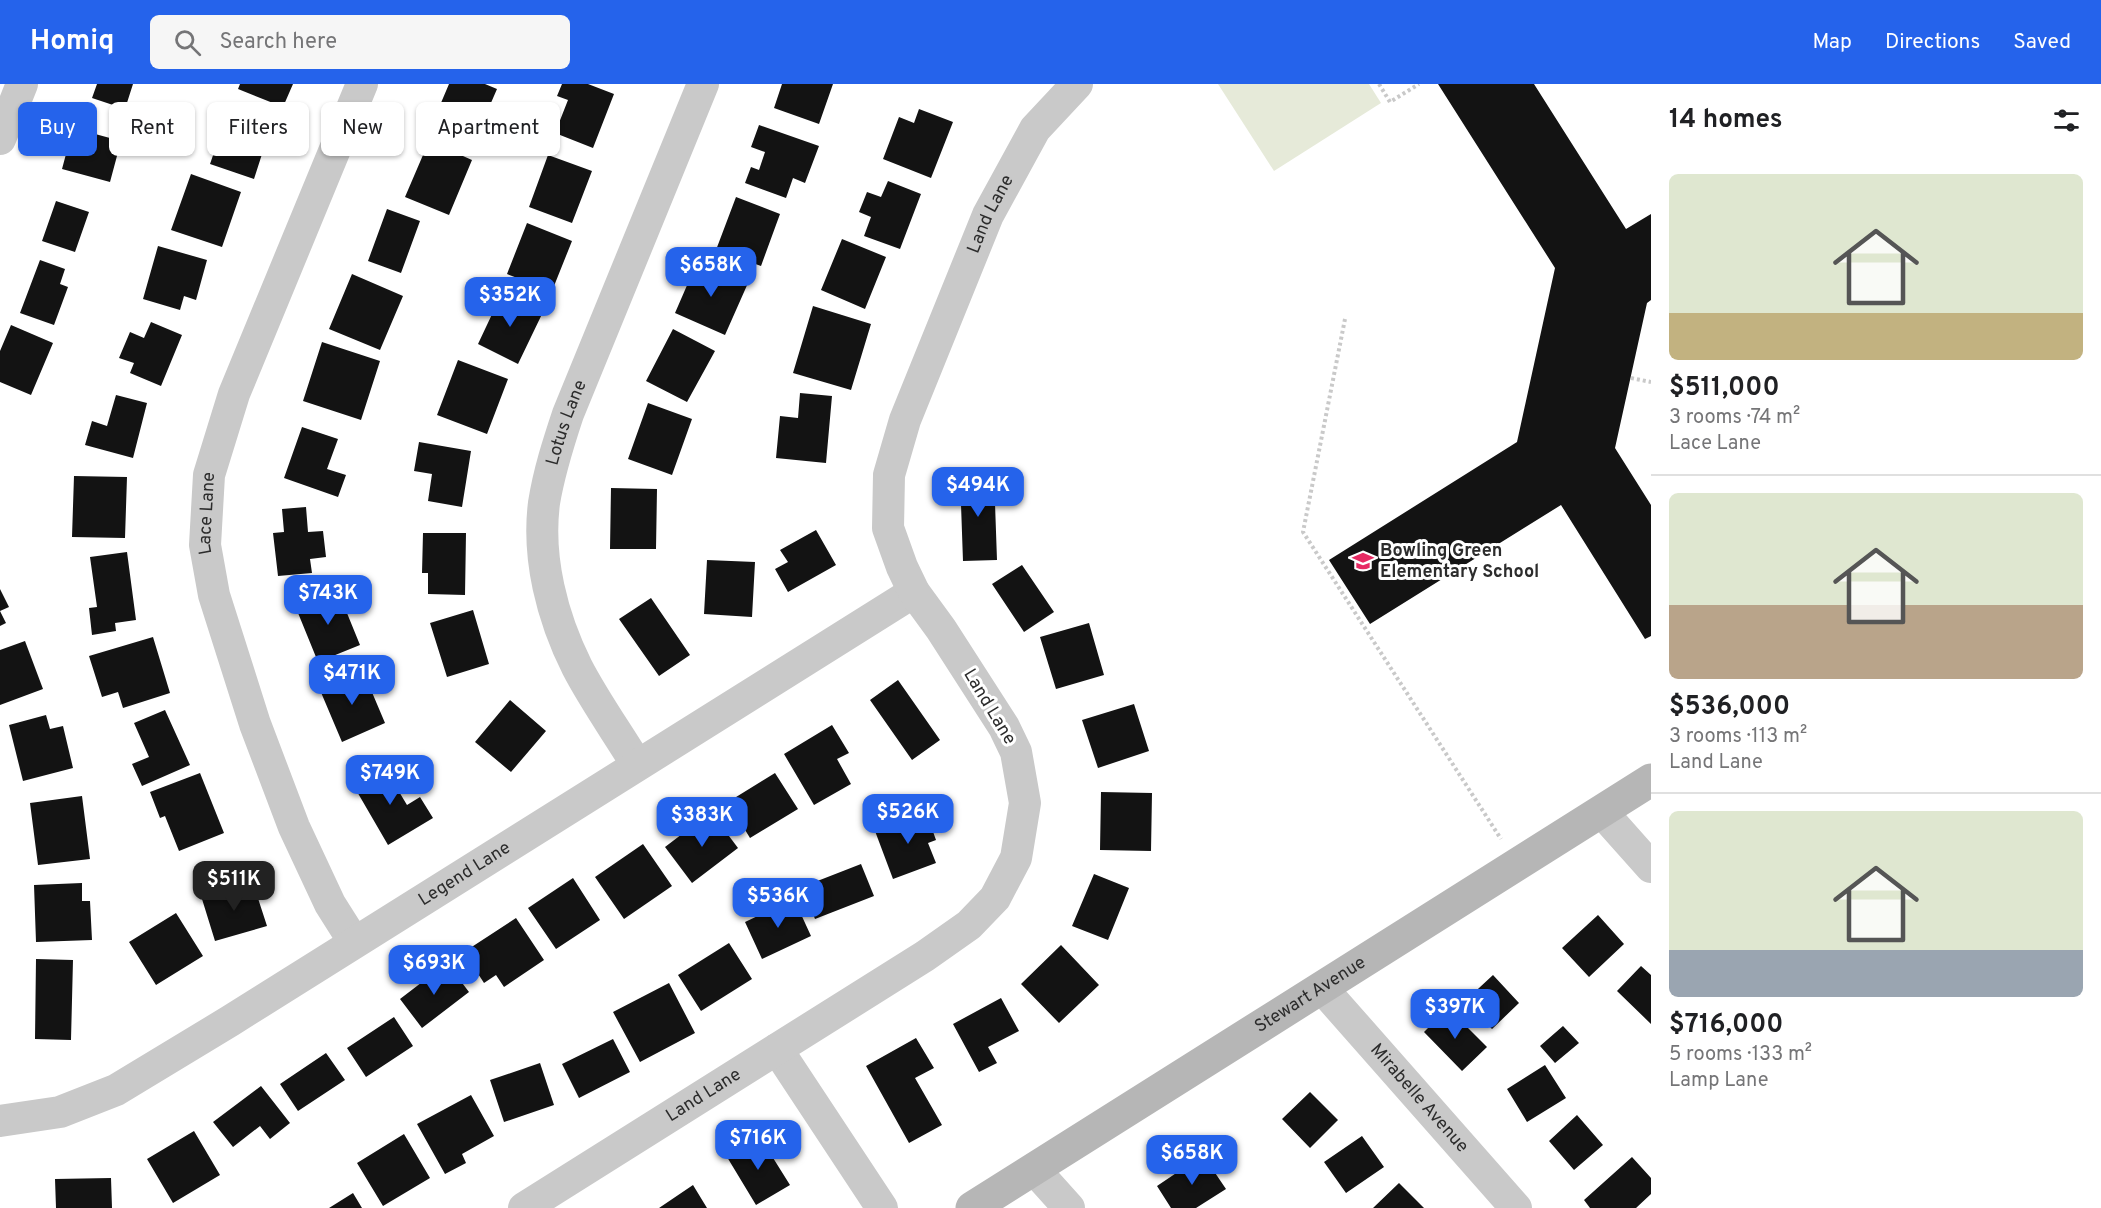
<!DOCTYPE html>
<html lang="en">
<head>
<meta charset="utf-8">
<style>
  :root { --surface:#fff; --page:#f6f6f6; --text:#202124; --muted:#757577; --line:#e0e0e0; --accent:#2563eb }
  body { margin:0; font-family:Overpass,sans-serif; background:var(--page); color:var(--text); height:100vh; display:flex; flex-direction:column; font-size:22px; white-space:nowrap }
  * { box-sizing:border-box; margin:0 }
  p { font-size:20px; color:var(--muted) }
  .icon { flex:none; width:33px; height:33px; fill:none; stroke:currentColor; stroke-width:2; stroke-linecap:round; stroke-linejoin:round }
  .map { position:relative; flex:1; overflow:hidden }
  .details { display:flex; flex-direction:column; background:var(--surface); width:450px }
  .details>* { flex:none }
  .hud { position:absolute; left:18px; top:18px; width:570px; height:54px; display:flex; gap:12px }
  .price { position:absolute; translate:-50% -51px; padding:0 14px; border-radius:12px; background:var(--accent); color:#fff; font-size:20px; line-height:39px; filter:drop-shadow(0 2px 3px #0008) }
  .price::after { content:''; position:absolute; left:50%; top:36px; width:18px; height:14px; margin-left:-9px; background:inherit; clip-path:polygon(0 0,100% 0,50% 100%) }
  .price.current { background:#222; color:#fff }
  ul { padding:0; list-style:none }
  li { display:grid; align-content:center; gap:12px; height:318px; padding:0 18px }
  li+li { border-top:2px solid var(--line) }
  li span { display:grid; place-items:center; height:186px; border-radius:9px; color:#555 }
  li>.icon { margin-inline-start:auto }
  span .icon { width:108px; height:108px; fill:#fffc; stroke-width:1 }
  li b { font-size:26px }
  h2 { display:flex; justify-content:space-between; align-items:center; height:72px; padding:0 18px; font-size:26px }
  .tag { padding:0 21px; border-radius:9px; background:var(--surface); box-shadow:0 2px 4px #0004; font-size:21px; line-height:54px }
  .tag.current { background:var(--accent); color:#fff }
  header { display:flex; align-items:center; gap:36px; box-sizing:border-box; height:84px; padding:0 30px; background:var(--accent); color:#fff }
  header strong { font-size:28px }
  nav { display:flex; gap:33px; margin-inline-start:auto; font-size:21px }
  .search { width:420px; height:54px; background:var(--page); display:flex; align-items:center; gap:15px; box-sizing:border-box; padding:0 21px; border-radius:9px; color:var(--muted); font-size:22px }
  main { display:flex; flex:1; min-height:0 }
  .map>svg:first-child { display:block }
  .green { fill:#e6ead9 }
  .building { fill:#131313 }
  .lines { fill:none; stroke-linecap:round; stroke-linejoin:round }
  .path { stroke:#c9c9c9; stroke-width:4; stroke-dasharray:3 3; stroke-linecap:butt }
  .street { stroke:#c9c9c9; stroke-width:32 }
  .secondary { stroke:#b6b6b6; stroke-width:33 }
  .labels { text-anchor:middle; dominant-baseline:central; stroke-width:6; stroke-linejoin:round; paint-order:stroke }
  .street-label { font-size:18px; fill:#2c2c2c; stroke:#fff }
  .poi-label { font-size:18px; font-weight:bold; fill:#2c2c2c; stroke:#fff; text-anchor:start }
</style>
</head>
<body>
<header>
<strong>Homiq</strong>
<div class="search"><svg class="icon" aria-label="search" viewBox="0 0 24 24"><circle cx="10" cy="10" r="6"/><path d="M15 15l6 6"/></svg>Search here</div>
<nav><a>Map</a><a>Directions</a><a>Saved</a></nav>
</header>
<main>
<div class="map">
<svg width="1651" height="1124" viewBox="0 0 1651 1124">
  <rect width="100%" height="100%" fill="#fff"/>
  <!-- green -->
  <path class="green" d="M1218,0H1369L1381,19L1274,87Z"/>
  <!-- building -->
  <path class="building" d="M97,0H133L125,25L92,14Z
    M240,0H293L283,23L238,5Z
    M449,0H485L497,5L474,58L432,40Z
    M562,0H588L614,10L593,64L555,49L568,16L557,12Z
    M782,0H833L819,40L774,24Z
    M1438,0H1534L1626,145L1651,130V216L1647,219L1615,364L1651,421V552L1645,555L1561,421L1370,540L1329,476L1517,358L1555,184Z
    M229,25L272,39L254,95L210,80Z
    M919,25L953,38L931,94L883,75L899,33L914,39Z
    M759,41L819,62L805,99L793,94L786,114L745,99L751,83L759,86L765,68L751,63Z
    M73,44L121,57L110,98L62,85Z
    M429,57L472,76L449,131L405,113Z
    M548,71L592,87L572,139L529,123Z
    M191,90L241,108L222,163L171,146Z
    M888,97L921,110L900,165L864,152L871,133L859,128L867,108L881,113Z
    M736,113L780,130L761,182L716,166Z
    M56,117L89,128L75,168L42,157Z
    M387,125L420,137L401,189L368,177Z
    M527,139L572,157L552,207L507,190Z
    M842,155L886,173L865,225L821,206Z
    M158,162L207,176L196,216L184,212L180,226L143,215Z
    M40,176L65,185L60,200L68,203L54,241L20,229Z
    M698,176L748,199L725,251L675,229Z
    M352,190L403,212L380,266L329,245Z
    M502,209L543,228L518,280L478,260Z
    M813,222L871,240L851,306L793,289Z
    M151,238L182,251L161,302L130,289L134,279L119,274L130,248L144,254Z
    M11,241L53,259L31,311L0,298V267Z
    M673,245L715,267L687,318L646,297Z
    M322,258L380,277L361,336L303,317Z
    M458,276L508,295L487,350L437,331Z
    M800,309L832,312L826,379L776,374L780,332L798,334Z
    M116,311L147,319L133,374L85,361L92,337L107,342Z
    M648,319L692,335L672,391L628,375Z
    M302,343L338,355L327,385L346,391L338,413L284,394Z
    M419,358L471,367L462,423L428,417L432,390L414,387Z
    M994,391L997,476L963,477L960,392Z
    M74,392L127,393L125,454L72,453Z
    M611,404L657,405L656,465H610Z
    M306,423L308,448L323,447L326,473L310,475L312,489L278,492L273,449L284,448L282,425Z
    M816,446L836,481L788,508L775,485L788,478L780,466Z
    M423,449H466L465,511L428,510V489H422Z
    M127,468L136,536L115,539L116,547L92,551L89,524L97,523L90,473Z
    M707,476L755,478L752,533L704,530Z
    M1022,481L1054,528L1024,548L992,500Z
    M0,505L9,523L0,527L6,539L0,542Z
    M338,507L360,561L318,578L296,524Z
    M651,514L690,571L659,592L619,535Z
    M473,526L489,580L447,593L430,539Z
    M1089,539L1104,591L1056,605L1040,553Z
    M153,553L170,609L123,624L118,608L102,613L89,572Z
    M25,557L43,605L0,621V566Z
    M363,587L385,639L342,658L320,606Z
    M898,596L940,656L912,676L870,616Z
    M510,616L546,647L511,688L475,658Z
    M1134,620L1149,667L1098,684L1082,636Z
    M165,626L190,681L142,702L132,680L149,673L134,639Z
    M46,631L50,645L63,642L73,684L23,697L9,641Z
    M832,641L849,669L837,675L851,700L814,721L784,670Z
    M383,681L407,721L420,713L433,734L388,761L352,699Z
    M200,689L224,749L179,767L165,732L160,734L150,708Z
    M775,689L798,725L750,754L728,718Z
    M1101,708L1152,709L1151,767L1100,766Z
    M82,712L90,775L38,781L30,719Z
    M711,728L738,764L692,799L665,763Z
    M926,728L936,756L928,759L936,779L893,795L875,747Z
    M643,760L672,802L624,835L595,793Z
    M861,780L874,812L815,835L802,803Z
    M1094,790L1129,804L1108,856L1072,842Z
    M573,794L600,836L556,865L528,824Z
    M82,799V817H90L92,856L36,858L34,801Z
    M253,799L267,842L215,857L202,815Z
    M794,815L811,852L762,875L745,838Z
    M176,829L203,872L156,901L129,858Z
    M1598,831L1624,860L1589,893L1562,864Z
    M516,834L544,876L504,903L496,891L484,899L464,868Z
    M729,859L752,895L701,927L678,891Z
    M1061,861L1099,901L1059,939L1021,900Z
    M36,875L73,876L71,956L35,955Z
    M447,879L469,908L422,944L400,915Z
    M1641,882L1651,891V940L1617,907Z
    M1493,891L1519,919L1492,945L1465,917Z
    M669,899L695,949L640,978L613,928Z
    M1001,914L1019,947L988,963L997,979L979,988L953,940Z
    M1448,924L1487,963L1462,987L1424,948Z
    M394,933L413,962L366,993L347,964Z
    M1563,942L1579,959L1555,979L1540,962Z
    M916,954L934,984L915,994L942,1041L909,1059L866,982Z
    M613,955L630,988L579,1014L562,980Z
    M326,969L345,996L298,1027L280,1000Z
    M540,979L554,1021L504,1038L490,996Z
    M1545,981L1566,1014L1527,1038L1507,1005Z
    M261,1002L290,1039L270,1055L260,1042L233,1063L213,1038Z
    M1310,1008L1338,1036L1310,1064L1282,1035Z
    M471,1011L494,1052L462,1070L466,1079L445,1090L417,1040Z
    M1577,1031L1603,1061L1574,1086L1549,1057Z
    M194,1047L220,1091L173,1119L147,1075Z
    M404,1050L430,1094L383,1122L357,1079Z
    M1362,1052L1384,1083L1346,1109L1324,1078Z
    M760,1053L790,1101L756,1121L727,1073Z
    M1203,1071L1226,1105L1196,1124H1171L1157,1102Z
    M1632,1073L1651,1094V1110L1636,1124H1590L1584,1116Z
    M111,1094L112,1124H56L55,1095Z
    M1399,1099L1424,1124H1373Z
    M693,1101L707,1124H659Z
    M353,1109L362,1124H329Z"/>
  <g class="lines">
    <!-- path -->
    <path class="path" d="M1379,0L1390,18L1419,0
      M1345,235L1303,448L1501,755
      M1631,294L1651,298"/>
    <!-- street -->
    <g class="street">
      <path d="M0,55L22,0"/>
      <path id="s1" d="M637,681C617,648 594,616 577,583C552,533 537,474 544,419C549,388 558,360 568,330L703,0"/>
      <path d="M1602,728L1651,783"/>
      <path id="s2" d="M354,858L330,820L294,743L255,640L214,511L205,461L209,391L234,310L362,0"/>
      <path id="s3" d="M1322,904L1516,1124"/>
      <path d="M777,965L882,1124"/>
      <path id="s4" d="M0,1037L60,1028L116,1006L230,937L914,508"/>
      <path d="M1034,1085L1069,1124"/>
      <path id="s5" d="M524,1124L925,872L969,841L995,814L1016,774L1025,719L1016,668L1004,643L941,545L914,508L902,483L888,444L889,391L905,336L988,131L1035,45L1077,0"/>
    </g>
    <!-- secondary -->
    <path class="secondary" id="s6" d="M972,1124L1651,696"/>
  </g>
  <!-- icons -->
  <defs>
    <symbol id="school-bare" viewBox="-9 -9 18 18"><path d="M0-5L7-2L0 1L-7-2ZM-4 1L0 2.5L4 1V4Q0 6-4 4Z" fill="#e72a63" stroke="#fff" stroke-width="2.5" paint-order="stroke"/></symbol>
  </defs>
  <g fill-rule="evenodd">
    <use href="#school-bare" x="1348" y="462" width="30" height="30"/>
  </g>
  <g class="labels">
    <!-- street labels -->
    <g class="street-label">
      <text stroke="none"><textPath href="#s5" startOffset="1310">Land Lane</textPath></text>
      <text stroke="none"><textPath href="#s1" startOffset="368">Lotus Lane</textPath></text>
      <text stroke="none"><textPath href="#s2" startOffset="458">Lace Lane</textPath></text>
      <text transform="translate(989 623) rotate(59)">Land Lane</text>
      <text stroke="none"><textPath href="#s4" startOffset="531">Legend Lane</textPath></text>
      <text stroke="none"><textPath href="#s6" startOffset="400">Stewart Avenue</textPath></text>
      <text stroke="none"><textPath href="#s5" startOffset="212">Land Lane</textPath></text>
      <text stroke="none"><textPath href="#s3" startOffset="147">Mirabelle Avenue</textPath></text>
    </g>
    <!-- poi labels -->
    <g class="poi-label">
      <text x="1380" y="467">Bowling Green<tspan x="1380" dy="21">Elementary School</tspan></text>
    </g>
  </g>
</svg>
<b class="price" style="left:711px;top:214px">$658K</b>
<b class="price" style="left:510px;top:244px">$352K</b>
<b class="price" style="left:978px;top:434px">$494K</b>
<b class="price" style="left:328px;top:542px">$743K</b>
<b class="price" style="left:352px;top:622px">$471K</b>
<b class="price" style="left:390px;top:722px">$749K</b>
<b class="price" style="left:908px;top:761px">$526K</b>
<b class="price" style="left:702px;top:764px">$383K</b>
<b class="price current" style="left:234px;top:828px">$511K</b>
<b class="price" style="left:778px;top:845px">$536K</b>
<b class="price" style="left:434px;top:912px">$693K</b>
<b class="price" style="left:1455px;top:956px">$397K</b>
<b class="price" style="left:758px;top:1087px">$716K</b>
<b class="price" style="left:1192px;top:1102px">$658K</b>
<div class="hud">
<a class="tag current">Buy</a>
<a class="tag">Rent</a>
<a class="tag">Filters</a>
<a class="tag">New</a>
<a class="tag">Apartment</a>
</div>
</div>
<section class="details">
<h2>14 homes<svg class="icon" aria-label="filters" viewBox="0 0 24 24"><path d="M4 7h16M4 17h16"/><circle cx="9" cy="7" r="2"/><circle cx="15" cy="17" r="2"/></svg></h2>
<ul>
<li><span style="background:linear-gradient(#dfe7d0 75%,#c2b280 0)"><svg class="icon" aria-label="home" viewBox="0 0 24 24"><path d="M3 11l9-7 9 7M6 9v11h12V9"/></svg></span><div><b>$511,000</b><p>3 rooms · 74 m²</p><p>Lace Lane</p></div></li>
<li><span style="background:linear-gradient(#dfe7d0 60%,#b9a48a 0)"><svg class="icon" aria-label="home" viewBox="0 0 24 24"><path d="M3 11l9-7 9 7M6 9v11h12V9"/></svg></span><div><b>$536,000</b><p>3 rooms · 113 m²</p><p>Land Lane</p></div></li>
<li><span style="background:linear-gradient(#dfe7d0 75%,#9aa5b1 0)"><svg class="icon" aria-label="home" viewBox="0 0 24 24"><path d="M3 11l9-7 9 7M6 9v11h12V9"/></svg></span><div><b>$716,000</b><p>5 rooms · 133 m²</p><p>Lamp Lane</p></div></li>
</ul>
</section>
</main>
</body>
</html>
